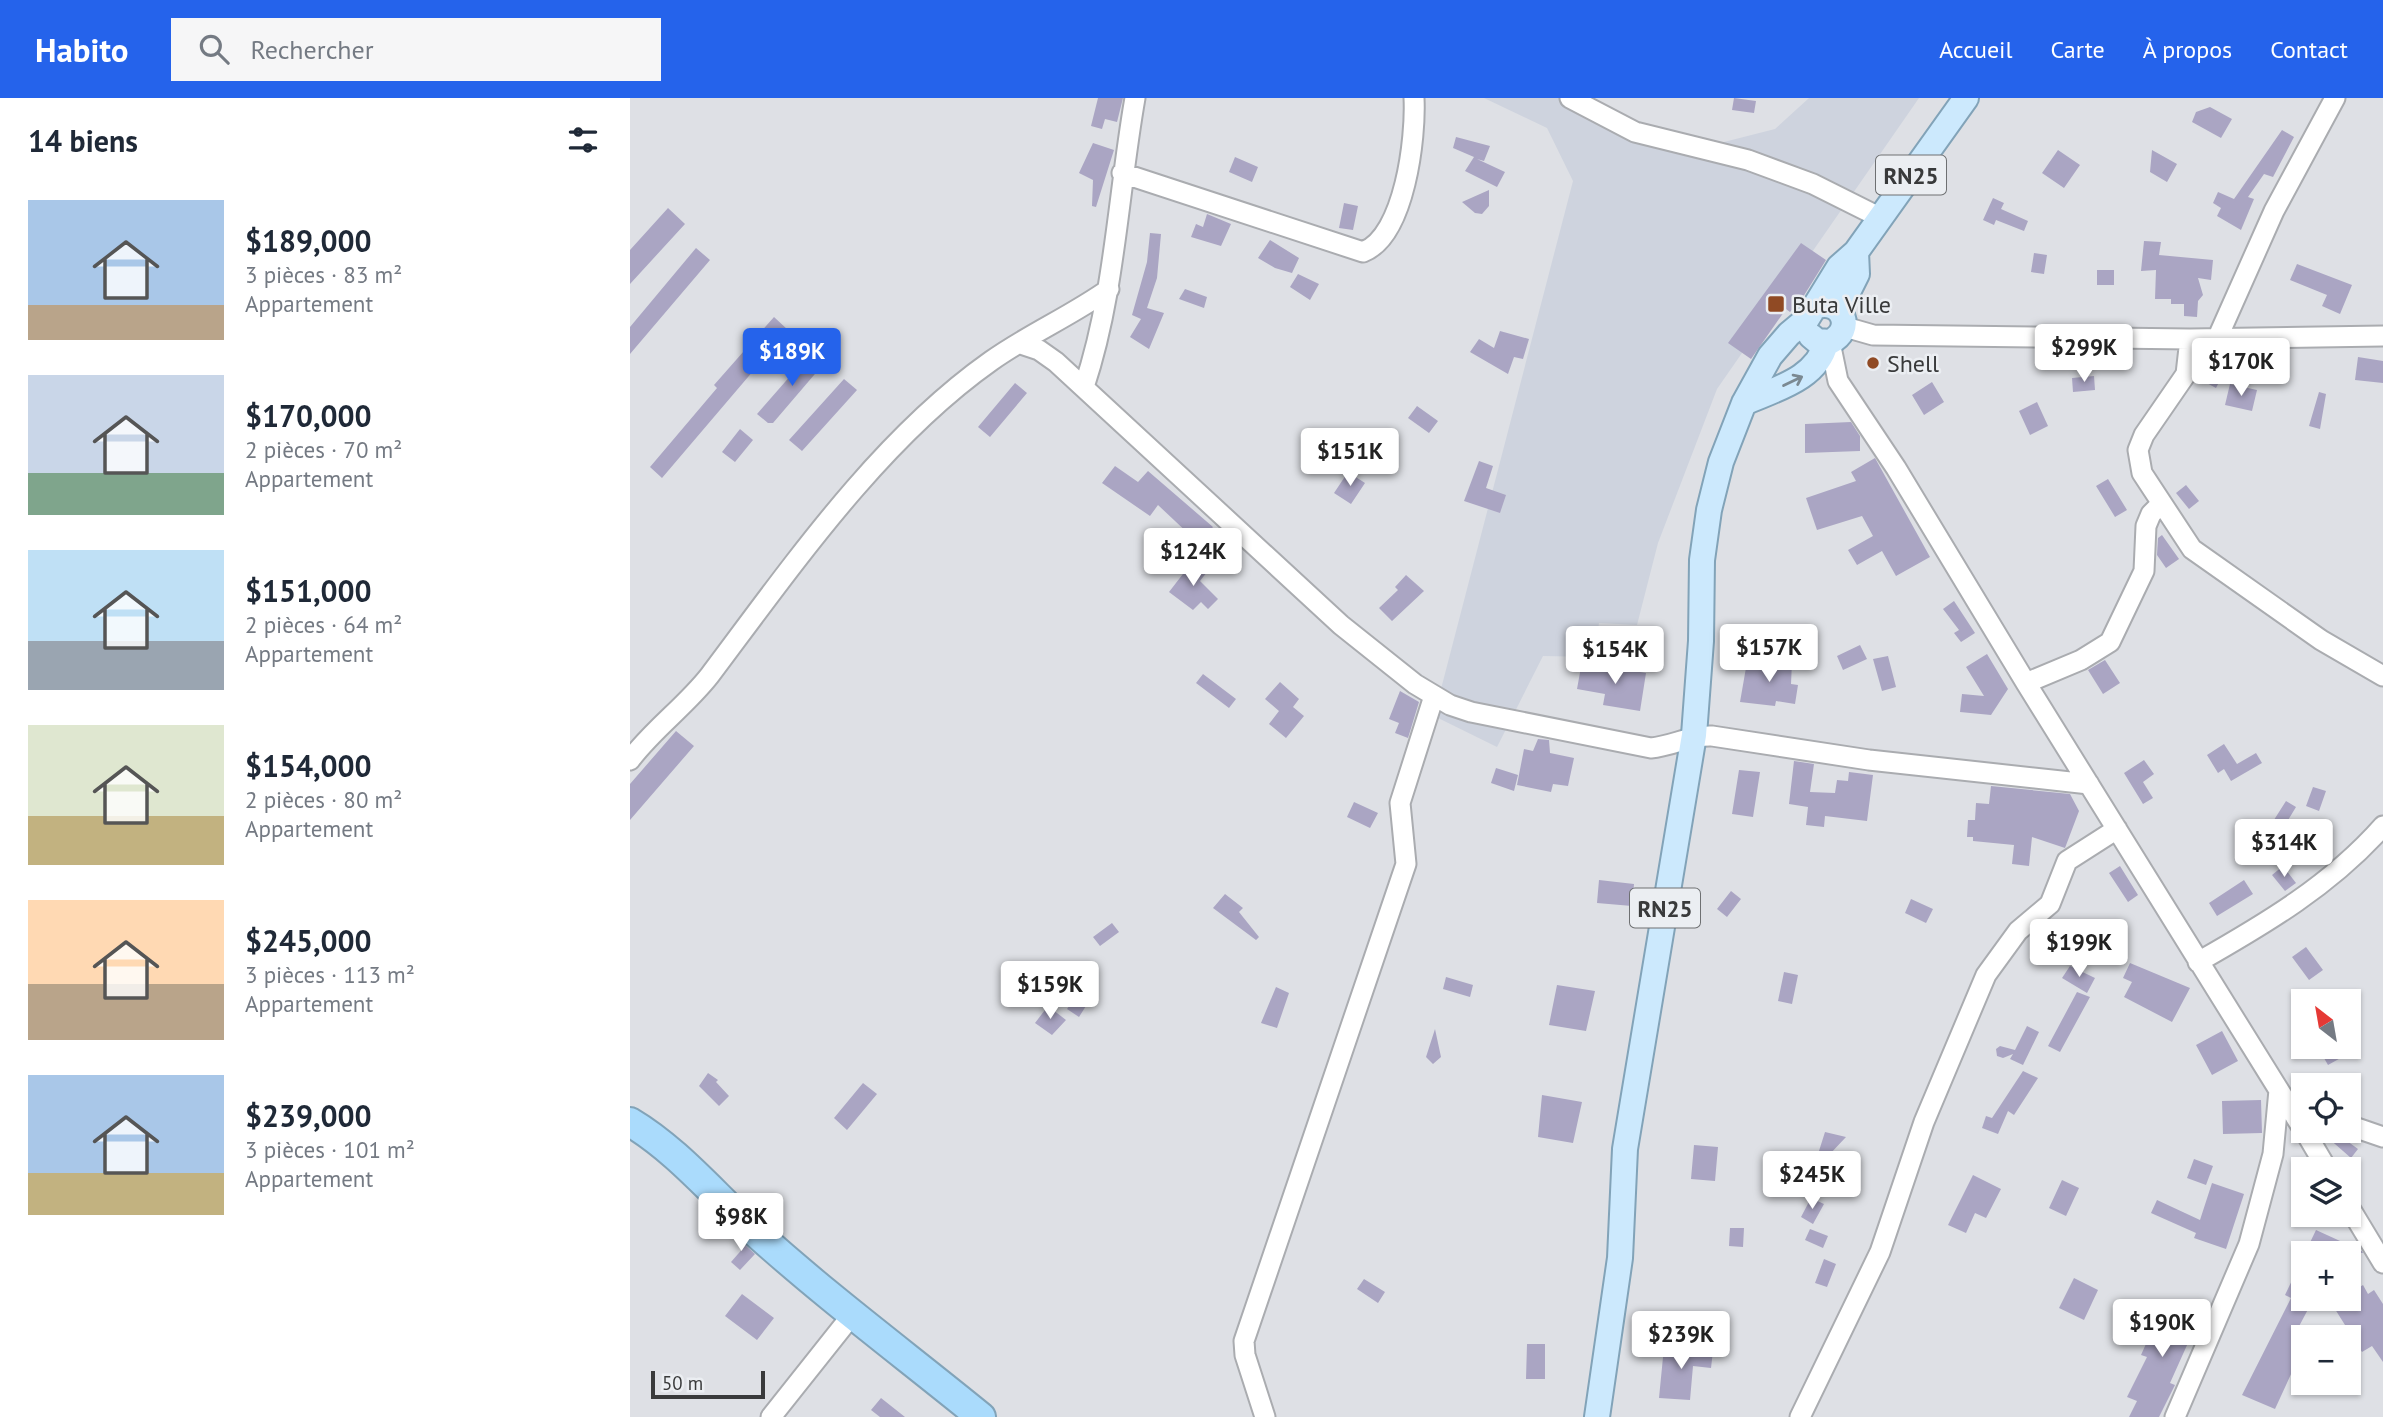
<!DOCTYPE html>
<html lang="fr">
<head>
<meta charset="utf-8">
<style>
  :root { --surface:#fff; --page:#f6f6f7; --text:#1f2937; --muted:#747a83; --accent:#2563eb }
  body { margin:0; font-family:"PT Sans",sans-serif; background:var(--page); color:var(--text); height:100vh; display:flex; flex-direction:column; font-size:26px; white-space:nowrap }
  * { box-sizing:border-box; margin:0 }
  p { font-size:23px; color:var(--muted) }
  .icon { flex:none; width:38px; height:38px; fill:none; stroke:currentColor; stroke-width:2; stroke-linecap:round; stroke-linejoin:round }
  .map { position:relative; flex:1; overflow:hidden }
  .drawer { display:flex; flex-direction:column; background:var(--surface); width:630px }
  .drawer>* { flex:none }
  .needle { width:46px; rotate:329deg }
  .fabs { position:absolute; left:1661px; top:891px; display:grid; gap:14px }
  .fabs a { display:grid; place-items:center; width:70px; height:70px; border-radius:0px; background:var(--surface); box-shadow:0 2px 5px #0004; font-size:35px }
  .scale { position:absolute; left:21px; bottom:18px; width:114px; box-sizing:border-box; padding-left:7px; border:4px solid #393a3b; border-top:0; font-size:19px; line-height:24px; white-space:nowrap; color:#393a3b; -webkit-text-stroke:5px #ebeef2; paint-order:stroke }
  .price { position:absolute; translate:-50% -60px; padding:0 16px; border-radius:7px; background:#fff; color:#222; font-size:23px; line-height:46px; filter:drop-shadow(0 2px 4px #0008) }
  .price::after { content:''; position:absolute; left:50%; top:42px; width:21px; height:16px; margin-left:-10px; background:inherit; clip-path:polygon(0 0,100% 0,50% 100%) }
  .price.current { background:var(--accent); color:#fff }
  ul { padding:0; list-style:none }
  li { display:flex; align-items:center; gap:21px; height:175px; padding:0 28px }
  li span { display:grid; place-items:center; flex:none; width:196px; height:140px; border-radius:0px; color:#555 }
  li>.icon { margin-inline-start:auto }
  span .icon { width:84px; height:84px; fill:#fffc; stroke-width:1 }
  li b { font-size:30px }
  h2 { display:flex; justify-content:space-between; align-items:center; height:84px; padding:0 28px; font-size:30px }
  header { display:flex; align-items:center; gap:42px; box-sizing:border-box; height:98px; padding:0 35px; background:var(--accent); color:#fff }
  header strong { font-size:33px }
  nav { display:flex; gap:38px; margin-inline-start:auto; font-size:24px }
  .search { width:490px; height:63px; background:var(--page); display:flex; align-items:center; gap:18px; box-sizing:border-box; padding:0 24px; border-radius:0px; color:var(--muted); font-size:26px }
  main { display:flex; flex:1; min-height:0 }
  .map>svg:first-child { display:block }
  .built { fill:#ced3de }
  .building { fill:#aaa5c3 }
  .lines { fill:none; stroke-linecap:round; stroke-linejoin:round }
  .minor-casing { stroke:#aaacb0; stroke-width:23 }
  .major-casing { stroke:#82a3b8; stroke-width:28 }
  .highway-casing { stroke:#82a3b8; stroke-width:32 }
  .minor { stroke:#fff; stroke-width:19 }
  .major { stroke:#cce9fd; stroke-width:24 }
  .highway { stroke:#aadbfc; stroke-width:28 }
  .oneway { stroke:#7b8992 }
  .poi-dot { fill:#904a24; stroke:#ebeef2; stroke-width:2.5 }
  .labels { text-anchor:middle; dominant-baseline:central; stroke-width:5; stroke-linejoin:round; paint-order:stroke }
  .shield { fill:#ebeef2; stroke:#6e7072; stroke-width:2 }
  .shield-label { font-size:23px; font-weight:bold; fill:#393a3b }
  .poi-label { font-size:24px; fill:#393a3b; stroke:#ebeef2; text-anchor:start }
</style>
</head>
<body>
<header>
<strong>Habito</strong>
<div class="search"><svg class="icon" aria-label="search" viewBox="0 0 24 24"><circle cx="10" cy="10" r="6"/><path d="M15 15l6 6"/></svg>Rechercher</div>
<nav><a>Accueil</a><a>Carte</a><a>À propos</a><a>Contact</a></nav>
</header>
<main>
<section class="drawer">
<h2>14 biens<svg class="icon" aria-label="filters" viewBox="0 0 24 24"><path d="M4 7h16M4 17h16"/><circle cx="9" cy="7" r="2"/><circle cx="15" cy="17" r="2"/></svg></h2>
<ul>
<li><span style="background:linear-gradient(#a9c7e8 75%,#b9a48a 0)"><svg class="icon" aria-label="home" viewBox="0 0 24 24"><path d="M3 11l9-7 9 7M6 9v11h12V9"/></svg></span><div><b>$189,000</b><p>3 pièces · 83 m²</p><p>Appartement</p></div></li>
<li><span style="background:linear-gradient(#c9d6e8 70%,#7fa58c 0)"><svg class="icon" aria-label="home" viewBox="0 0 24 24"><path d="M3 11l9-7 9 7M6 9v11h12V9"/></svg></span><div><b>$170,000</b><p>2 pièces · 70 m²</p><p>Appartement</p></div></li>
<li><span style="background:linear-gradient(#bfe0f5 65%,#9aa5b1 0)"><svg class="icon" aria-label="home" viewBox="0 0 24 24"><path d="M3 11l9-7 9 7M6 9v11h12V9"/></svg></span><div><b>$151,000</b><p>2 pièces · 64 m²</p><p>Appartement</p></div></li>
<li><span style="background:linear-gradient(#dfe7d0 65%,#c2b280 0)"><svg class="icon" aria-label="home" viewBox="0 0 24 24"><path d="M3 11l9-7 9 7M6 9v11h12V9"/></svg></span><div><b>$154,000</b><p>2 pièces · 80 m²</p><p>Appartement</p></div></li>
<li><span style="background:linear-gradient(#ffd9b3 60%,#b9a48a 0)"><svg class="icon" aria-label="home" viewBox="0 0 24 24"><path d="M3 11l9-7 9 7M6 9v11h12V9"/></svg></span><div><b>$245,000</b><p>3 pièces · 113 m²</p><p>Appartement</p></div></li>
<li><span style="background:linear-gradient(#a9c7e8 70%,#c2b280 0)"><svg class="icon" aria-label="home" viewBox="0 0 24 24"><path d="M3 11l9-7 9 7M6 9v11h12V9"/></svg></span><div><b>$239,000</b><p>3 pièces · 101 m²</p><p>Appartement</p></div></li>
</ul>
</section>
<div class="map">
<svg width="1753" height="1319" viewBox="0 0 1753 1319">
  <rect width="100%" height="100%" fill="#dee0e5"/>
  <!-- built -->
  <path class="built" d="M854,0H950L1014,34L1090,45L1145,31L1179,0H1289L1087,291L1028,445L1007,527L969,525L964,559L913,558L867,649L804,618L943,83L917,30Z"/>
  <!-- building -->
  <path class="building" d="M468,0H493L487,24L475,21L472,31L461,28Z
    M1104,0L1126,3L1124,15L1102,12Z
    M1580,9L1602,21L1591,40L1562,24L1566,14Z
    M1652,32L1664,39L1643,79L1634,76L1618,99L1624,101L1611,132L1587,118L1591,110L1583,105L1588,94L1604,101Z
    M826,39L860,48L854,63L847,61L875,74L867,89L835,73L844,59L823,50Z
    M463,45L484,52L466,109L462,108L463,82L449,75Z
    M1428,52L1450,67L1434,90L1412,75Z
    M1522,52L1547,66L1537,84L1520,74Z
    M605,59L628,69L622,84L599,74Z
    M859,92V108L852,116L845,115L832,104Z
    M1363,100L1374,105L1371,111L1398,123L1394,133L1366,122L1364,127L1353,122Z
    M714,105L728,108L723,132L709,130Z
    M38,110L55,126L0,186V152Z
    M577,116L601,126L591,148L561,139L566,126L573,129Z
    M520,135L531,136L527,180L517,210L534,215L519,251L500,239L511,221L502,217L517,164Z
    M640,142L669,160L662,175L645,170L628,160Z
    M1514,143L1531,144L1529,157L1583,162L1581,182L1568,180L1573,197L1568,203L1567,219L1554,218V206H1541V201H1525L1526,172L1511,173Z
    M1171,145L1196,162L1173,199L1160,214L1156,211L1121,261L1098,245Z
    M66,150L80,162L0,256V229Z
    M1404,155L1417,157L1414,176L1401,174Z
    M1667,166L1722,187L1710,216L1692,208L1697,197L1660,182Z
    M1467,172H1484V187H1467Z
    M668,176L689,186L680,202L660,189Z
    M555,191L577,199L574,210L549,201Z
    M144,219L158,232L32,380L20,369L87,290L84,287Z
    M870,233L899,241L893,261L884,259L878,276L840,254L849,241L864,250Z
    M183,252L196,263L143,325H138L127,316Z
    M1589,253L1602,259L1586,290L1573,283Z
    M1728,259L1753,263V285L1725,282Z
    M1464,278L1465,292L1443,294L1442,280Z
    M214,281L227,292L172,353L159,342Z
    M1302,284L1314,304L1294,317L1282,297Z
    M385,285L397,295L360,339L348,329Z
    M1600,286L1627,292L1622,313L1595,307Z
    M1689,294L1696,296L1690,331L1679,328Z
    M1407,304L1418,328L1400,337L1389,313Z
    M787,308L808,323L799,335L778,320Z
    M1221,324L1230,338V353L1175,355V326Z
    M110,331L123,342L105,364L92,354Z
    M1245,360L1300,459L1266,478L1252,453L1227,467L1218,452L1243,438L1232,418L1187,432L1176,400L1226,383L1221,374Z
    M849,363L863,368L856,390L876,397L870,415L834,403Z
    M485,368L508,384L518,373L583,429L571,443L584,454L576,464L555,447L562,439L528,407L520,418L472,385Z
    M718,374L735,385L721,406L704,395Z
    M1478,381L1497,412L1485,419L1466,388Z
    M1556,387L1569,403L1559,411L1546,395Z
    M1532,437L1549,461L1536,470L1527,457L1528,440Z
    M563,463L577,474L570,483L588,501L578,511L571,504L563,512L539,494Z
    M776,477L794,493L762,523L749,510L768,492L765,489Z
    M1324,503L1345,535L1331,544L1324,535L1329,532L1313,511Z
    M1230,547L1237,561L1213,572L1207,558Z
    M1357,556L1378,591L1361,617L1330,614L1332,596L1354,598L1336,569Z
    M1258,558L1266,589L1252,593L1243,561Z
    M1475,562L1490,585L1473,596L1458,572Z
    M1117,564H1162L1161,586L1168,587L1165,606L1146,603L1145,608L1110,604Z
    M951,569L979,574L980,569L1016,575L1010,613L973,607L975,596L947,591Z
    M573,576L606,601L599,610L566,585Z
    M650,584L669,601L663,609L674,618L656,640L639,626L649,613L635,601Z
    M770,593L789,604L778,640L765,635L769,625L759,621Z
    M46,633L64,648L0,722V686Z
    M908,641L919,642L920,655L944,660L938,688L923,686L921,694L887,687L894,651L903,653Z
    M1594,646L1607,666L1626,655L1632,665L1601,683L1594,671L1588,675L1577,657Z
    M1514,662L1524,676L1513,684L1523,700L1513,706L1494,675Z
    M1164,663L1184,666L1180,694L1205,695L1207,682L1218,683L1219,674L1243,677L1237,723L1195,718L1194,729L1176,727L1178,709L1159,706Z
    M866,670L888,677L884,693L861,685Z
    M1109,672L1130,674L1123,719L1102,716Z
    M1361,688L1440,696L1449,713L1435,750L1402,739L1399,768L1382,766L1384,747L1343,743V739H1337L1338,722H1345L1346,705L1359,706Z
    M1683,689L1696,693L1689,713L1676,708Z
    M1656,703L1666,709L1652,732L1642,725Z
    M724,704L748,715L740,730L717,719Z
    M1490,768L1508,797L1498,804L1479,775Z
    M1653,768L1666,785L1655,793L1642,777Z
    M969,782L1004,786L1002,808L967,805Z
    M1614,782L1623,796L1587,818L1579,805Z
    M1101,793L1111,801L1097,819L1087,811Z
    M595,796L613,810L609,814L629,839L626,842L583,810Z
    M1281,801L1303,811L1296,825L1275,815Z
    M482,825L489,834L470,848L463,839Z
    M1676,849L1693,872L1679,882L1662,859Z
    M1500,865L1560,890L1542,924L1494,899L1502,884L1493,880Z
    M1440,868L1465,880L1457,895L1432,880Z
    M1154,874L1168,877L1162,906L1148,903Z
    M816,879L843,887L840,899L813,891Z
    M927,887L965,893L956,933L919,927Z
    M646,889L659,895L647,930L631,925Z
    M450,893L461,900L449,919L437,911Z
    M1447,894L1460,899L1430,954L1418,948Z
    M418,908L436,922L422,937L405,925Z
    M1397,928L1409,934L1393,967L1380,961L1383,956L1373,960L1367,958L1366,951L1370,948L1385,952Z
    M805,931L811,959L803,966L796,959Z
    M1592,933L1608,963L1582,977L1566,947Z
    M1687,948H1711L1716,957L1698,967Z
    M1393,973L1408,980L1384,1017L1378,1013L1368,1036L1352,1030L1356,1018L1362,1020Z
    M78,975L88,982L86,984L99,998L89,1008L69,988Z
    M233,985L247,996L217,1032L204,1020Z
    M912,997L952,1004L943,1045L908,1039Z
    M1631,1002L1632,1035L1593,1036L1592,1003Z
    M1702,1032L1728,1051L1721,1060L1697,1039Z
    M1195,1034L1216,1039L1182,1075Z
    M1064,1047L1088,1049L1085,1083L1061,1081Z
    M1564,1061L1583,1068L1576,1087L1557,1080Z
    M1343,1077L1371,1091L1356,1120L1345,1115L1336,1135L1318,1127Z
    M1432,1082L1449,1090L1436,1118L1419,1110Z
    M1582,1085L1614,1096L1596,1151L1564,1140L1566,1135L1521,1115L1527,1102L1570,1122Z
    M1181,1100L1194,1106L1183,1126L1171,1119Z
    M91,1125L125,1156L110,1172L101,1164L115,1148L89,1127Z
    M1100,1130H1114L1113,1149L1099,1148Z
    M1180,1131L1198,1138L1193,1150L1175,1142Z
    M1686,1132L1732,1153L1733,1155H1675Z
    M1673,1159V1200H1684L1666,1234L1673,1238V1264L1668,1261L1645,1311L1612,1297L1661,1200L1655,1197Z
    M1194,1161L1206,1166L1197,1189L1185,1185Z
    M1444,1180L1468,1192L1454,1222L1429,1210Z
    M734,1181L755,1194L748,1205L727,1191Z
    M1733,1187L1738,1196L1744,1192L1753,1206V1264L1742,1248L1732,1254L1698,1200H1718V1196Z
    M112,1196L144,1220L127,1242L95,1218Z
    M1536,1201L1571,1216L1540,1285L1545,1287L1529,1319H1499L1507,1303L1497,1299L1517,1259L1511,1257Z
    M897,1246H915V1281H896Z
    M1034,1249L1083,1253L1081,1270L1063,1268L1060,1302L1029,1300Z
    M251,1300L275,1319H250L241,1312Z"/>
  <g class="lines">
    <defs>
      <path id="minor" d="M940,0L1005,34L1118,62L1183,86L1251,120
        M492,75L733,154C775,138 786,39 784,0
        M1215,229L1243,237L1560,241L1753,238
        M1560,241L1556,276L1514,337L1508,352L1512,375L1562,451L1691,542L1753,578
        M1587,241L1644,113L1705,0
        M1200,244L1208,283L1266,370L1396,585L1673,1031
        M391,246L409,252L426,264L711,527L785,586L820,607L841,614L1021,650C1043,648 1060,637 1082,638L1239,662L1459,686
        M454,289C485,196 488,96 505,0
        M1396,585L1451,562L1480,544L1514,473L1516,428L1521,416L1531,406
        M0,662C23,631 56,608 80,577C162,468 249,342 361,263C399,236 441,218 479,191
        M1568,864C1635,826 1701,787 1753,728
        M1718,1027L1753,1039
        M1674,1032L1697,1071
        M1718,1107L1753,1165
        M141,1319L222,1217
        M635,1319L615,1257L614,1243L776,766L770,705L804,598
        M1170,1319L1250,1154L1294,1024L1356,877L1388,833L1420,806L1437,763L1487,731
        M1545,1319L1619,1146L1643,1056L1649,992"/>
      <path id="major" d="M1209,212L1227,176L1226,154
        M1181,238L1187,243L1200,244C1225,232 1213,201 1187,208
        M1114,305C1145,291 1187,281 1196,245
        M967,1319L990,1160L995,1051L1064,637L1071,543L1072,462L1079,412L1091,364L1114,305L1140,258L1159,236L1177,221L1209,169L1226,154L1336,0"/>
      <path id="highway" d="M0,1024C47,1052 83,1096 124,1133C197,1199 275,1257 351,1319"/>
    </defs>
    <!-- minor casing -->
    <use href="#minor" class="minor-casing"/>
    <!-- major casing -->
    <use href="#major" class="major-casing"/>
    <!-- highway casing -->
    <use href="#highway" class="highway-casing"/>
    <!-- minor -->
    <use href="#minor" class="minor"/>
    <!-- major -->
    <use href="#major" class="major"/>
    <!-- highway -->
    <use href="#highway" class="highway"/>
  </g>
  <!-- one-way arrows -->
  <defs><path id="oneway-shaft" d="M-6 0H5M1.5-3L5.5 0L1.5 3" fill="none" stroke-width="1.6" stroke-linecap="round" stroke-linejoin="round" transform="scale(1.75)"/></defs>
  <use class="oneway" href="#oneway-shaft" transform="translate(1163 283) rotate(-26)"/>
  <!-- markers -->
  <g class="poi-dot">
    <rect x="1137" y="197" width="18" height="18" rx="3.5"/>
    <circle cx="1243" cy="265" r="7"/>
  </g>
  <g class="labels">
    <!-- shield labels -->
    <g class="shield">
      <rect x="1246" y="57.5" width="70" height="39" rx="5"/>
      <rect x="1000" y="790.5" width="70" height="39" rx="5"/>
    </g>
    <g class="shield-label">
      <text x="1281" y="77">RN25</text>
      <text x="1035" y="810">RN25</text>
    </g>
    <!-- poi labels -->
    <g class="poi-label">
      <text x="1162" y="206">Buta Ville</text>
      <text x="1257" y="265">Shell</text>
    </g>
  </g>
</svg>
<div class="fabs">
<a><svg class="needle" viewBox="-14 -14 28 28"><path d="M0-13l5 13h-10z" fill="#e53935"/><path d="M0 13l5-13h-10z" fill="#747a83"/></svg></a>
<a><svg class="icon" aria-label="locate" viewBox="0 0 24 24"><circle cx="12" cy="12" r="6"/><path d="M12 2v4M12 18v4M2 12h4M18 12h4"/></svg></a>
<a><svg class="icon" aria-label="layers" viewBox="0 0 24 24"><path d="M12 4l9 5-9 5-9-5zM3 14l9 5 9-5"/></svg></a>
<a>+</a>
<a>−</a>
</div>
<div class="scale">50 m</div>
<b class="price" style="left:1454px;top:286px">$299K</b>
<b class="price current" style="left:162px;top:290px">$189K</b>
<b class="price" style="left:1611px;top:300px">$170K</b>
<b class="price" style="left:720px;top:390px">$151K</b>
<b class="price" style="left:563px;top:490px">$124K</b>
<b class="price" style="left:1139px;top:586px">$157K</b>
<b class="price" style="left:985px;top:588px">$154K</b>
<b class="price" style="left:1654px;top:781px">$314K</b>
<b class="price" style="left:1449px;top:881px">$199K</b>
<b class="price" style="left:420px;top:923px">$159K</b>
<b class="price" style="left:1182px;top:1113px">$245K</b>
<b class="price" style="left:111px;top:1155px">$98K</b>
<b class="price" style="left:1532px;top:1261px">$190K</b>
<b class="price" style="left:1051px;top:1273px">$239K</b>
</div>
</main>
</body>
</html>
